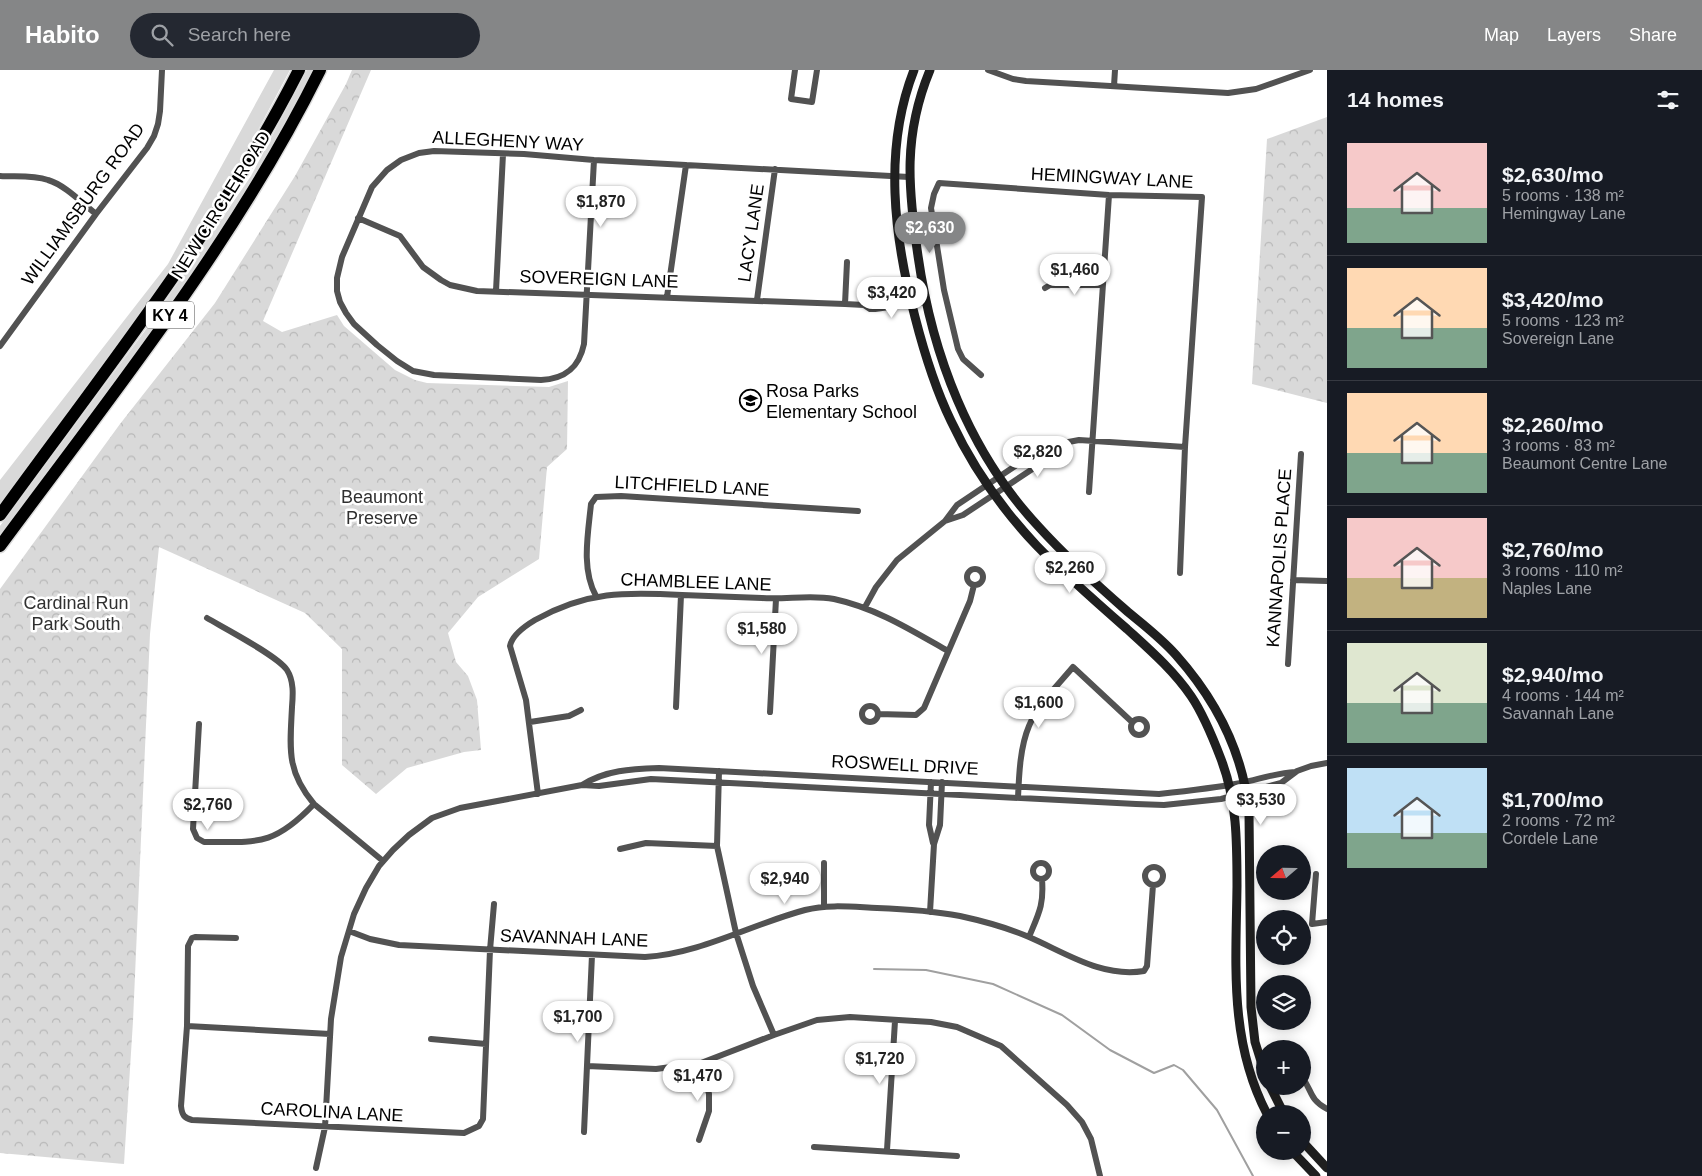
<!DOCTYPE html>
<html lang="en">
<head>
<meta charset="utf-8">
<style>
  :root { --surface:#171b24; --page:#242831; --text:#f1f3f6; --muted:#9ea1a6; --line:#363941; --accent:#858687 }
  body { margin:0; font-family:Arial,sans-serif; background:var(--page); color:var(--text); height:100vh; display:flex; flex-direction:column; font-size:19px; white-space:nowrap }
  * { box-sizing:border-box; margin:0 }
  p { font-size:16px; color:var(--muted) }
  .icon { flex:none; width:28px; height:28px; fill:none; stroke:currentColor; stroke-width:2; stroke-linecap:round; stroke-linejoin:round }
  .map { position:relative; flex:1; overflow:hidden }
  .drawer { display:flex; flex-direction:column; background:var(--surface); width:375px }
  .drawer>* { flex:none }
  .needle { width:32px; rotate:250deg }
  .tools { position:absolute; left:1256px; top:775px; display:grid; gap:10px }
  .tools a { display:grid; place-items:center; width:55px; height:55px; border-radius:50%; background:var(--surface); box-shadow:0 2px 12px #0003; font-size:25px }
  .price { position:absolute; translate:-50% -42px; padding:0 11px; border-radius:18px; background:#fff; color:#222; font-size:16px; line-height:32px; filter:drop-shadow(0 1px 2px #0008) }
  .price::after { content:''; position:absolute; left:50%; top:30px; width:15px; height:11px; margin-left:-8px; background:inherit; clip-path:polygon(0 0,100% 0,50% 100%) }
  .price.current { background:var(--accent); color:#fff }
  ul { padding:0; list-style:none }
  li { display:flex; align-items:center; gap:15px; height:125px; padding:0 20px }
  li+li { border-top:1px solid var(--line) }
  li span { display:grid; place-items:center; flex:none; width:140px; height:100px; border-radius:0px; color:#555 }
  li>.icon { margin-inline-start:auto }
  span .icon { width:60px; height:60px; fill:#fffc; stroke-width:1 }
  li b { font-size:21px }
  h2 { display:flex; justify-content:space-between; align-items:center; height:60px; padding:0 20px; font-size:21px }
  header { display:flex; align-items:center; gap:30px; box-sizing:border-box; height:70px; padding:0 25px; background:var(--accent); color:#fff }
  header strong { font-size:24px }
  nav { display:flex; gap:28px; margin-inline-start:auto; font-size:18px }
  .search { width:350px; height:45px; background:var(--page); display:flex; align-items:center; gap:12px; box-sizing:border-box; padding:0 18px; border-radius:28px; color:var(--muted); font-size:19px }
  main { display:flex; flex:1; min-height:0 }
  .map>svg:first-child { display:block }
  .grass { fill:#d9d9d9 }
  .forest { fill:url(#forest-crowns) }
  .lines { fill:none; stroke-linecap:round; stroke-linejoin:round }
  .stream { stroke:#a0a0a0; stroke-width:2 }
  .highway-casing { stroke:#dbdbdb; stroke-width:15 }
  .street { stroke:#525252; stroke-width:6 }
  .secondary { stroke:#1f1f1f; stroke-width:9 }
  .highway { stroke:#000; stroke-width:12 }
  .labels { text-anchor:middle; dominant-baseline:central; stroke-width:5; stroke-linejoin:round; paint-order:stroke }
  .shield { fill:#fff; stroke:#4c4c4c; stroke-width:1 }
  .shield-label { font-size:16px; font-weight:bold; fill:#000 }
  .street-label { font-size:18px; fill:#000; stroke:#fff }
  .poi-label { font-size:18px; fill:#000; stroke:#fff; text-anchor:start }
  .park-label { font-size:18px; fill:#303030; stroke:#fff }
</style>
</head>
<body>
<header>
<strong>Habito</strong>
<div class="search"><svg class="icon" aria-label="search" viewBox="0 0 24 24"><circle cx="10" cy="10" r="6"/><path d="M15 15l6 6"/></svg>Search here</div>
<nav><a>Map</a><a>Layers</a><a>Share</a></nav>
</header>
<main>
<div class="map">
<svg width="1327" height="1106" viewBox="0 0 1327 1106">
  <defs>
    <pattern id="forest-crowns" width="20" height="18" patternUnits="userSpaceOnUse" patternTransform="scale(1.25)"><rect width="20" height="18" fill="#d9d9d9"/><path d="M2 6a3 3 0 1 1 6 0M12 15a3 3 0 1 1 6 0" fill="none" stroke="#b8b8b8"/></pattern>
  </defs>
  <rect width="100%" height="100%" fill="#fff"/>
  <!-- grass -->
  <path class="grass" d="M274,0H290L241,92L173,198L0,435V410L168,194Z
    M307,0H315L256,109L179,226L0,469V456L147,258L251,106Z"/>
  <!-- forest -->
  <path class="forest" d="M352,0H371L263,251L282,262L337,245L344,256L395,300L415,310L427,313L549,317L568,311L567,379L547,397L539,489L478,527L448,563L456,592L468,606L477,630L481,680L464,682L407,698L376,724L342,695V579L305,543L159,477L150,564L133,951L124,1094L0,1083V519L120,354L215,233L295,106L346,14Z
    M1327,47V333L1252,314L1267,69Z"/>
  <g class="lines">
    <!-- stream -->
    <path class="stream" d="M874,899L926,900L993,914L1062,945L1110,980L1154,1003L1174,995L1183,1000L1217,1040L1253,1106"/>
    <defs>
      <path id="highway" d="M0,445C105,300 218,160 299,0
        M0,476C113,323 235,172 320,0"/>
    </defs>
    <!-- highway casing -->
    <use href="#highway" class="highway-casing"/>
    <!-- street -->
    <path class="street" d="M795,0L791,29L812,32L817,0
      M988,0L1013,9L1026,11L1228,23L1256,19L1310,0
      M1114,16L1115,0
      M594,90L584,274C579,298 565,309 541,310L434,305L413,301L397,291L377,275L354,254L346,243L340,232L337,221V208L342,187L372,117L387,100L401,90L419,83L434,81L524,84L594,90L909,107
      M0,106C16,107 33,105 48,110C65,115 82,133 96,144
      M358,148L400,166L423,197L441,210L450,215L477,221L845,234L864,235L870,239H875L925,232
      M1045,218L1050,215H1102
      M496,221L503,84
      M667,227L686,95
      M757,230L775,99
      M845,234L847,192
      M864,235L875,230L891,227L923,219
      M0,276L96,144L147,78L154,66L158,54L160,41L162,0
      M981,305L963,289L958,279L944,220L931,138L934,124L939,113L1109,125L1202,127L1185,377L1180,503
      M1089,422L1109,125
      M945,451L963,445L1040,394L1051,378
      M967 507a8 8 0 1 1 16 0a8 8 0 1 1-16 0Z
      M1293,510L1327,511
      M596,526C581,499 588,464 591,434L596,427L621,426L858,441
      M865,537L876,517L897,490L945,451L957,435L1033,384L1058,374L1079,370L1185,377
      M207,548C224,558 278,586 287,600C294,611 293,625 292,637C290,678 286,701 314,734L383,791
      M1288,594L1301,384
      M862 644a8 8 0 1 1 16 0a8 8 0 1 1-16 0Z
      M676,637L681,525
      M770,642L776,529
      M878,644L916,645L924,638L970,531L974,515
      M1131 657a8 8 0 1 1 16 0a8 8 0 1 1-16 0Z
      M530,652L569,646L581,640
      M199,654L193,759L197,768L204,772C258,772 274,776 314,734
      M719,701L717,776L736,863L753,916L774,965
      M931,712L929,755L933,773
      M582,715C606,700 631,699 659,698L1159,724C1187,721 1214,718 1241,713C1260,709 1276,703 1295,702
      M538,724L526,630L510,576C512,565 525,556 535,550C587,521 625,522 682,525C709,526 736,527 762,528C786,530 810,524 834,529C876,538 911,560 948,581
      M1018,728C1019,705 1020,677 1029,656C1038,634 1058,615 1073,597L1132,652
      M620,779L646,773L717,776
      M1033 801a8 8 0 1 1 16 0a8 8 0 1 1-16 0Z
      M824,793V837
      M1145 806a9 9 0 1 1 18 0a9 9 0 1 1-18 0Z
      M1316,804L1312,854L1327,852
      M930,842L934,774L940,755L942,712
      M349,861L370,869L399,875L645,887C700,884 752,854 805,840C829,834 853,837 877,838C905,839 933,841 960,846C983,851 1008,858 1029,867C1066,883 1102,908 1144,901L1147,896L1153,815
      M1029,867C1039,843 1044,835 1042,809
      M236,868L195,867L192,868L188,876L187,956L181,1036C182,1045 184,1048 192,1050L464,1063L479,1056L483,1049L490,880L494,834
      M187,956L330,964
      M431,969L486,974
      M587,996L656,999L701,993L774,965L817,950L850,947L931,952L957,957L1001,976L1067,1035L1082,1052L1091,1069L1100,1106
      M1302,1007C1313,1022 1309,1029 1327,1039
      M584,1062L592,885
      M699,1070L709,1041V1024L701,993
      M814,1077L957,1086
      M887,1080L895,951
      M316,1098L325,1057L331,949L341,887L354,844L366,818L379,796L393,780L409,765L432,748L460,738L582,715L599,716L651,709L1136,734L1164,735L1221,729L1281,713L1297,701L1311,696L1327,693"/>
    <!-- secondary -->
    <path class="secondary" d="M914,0C883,79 894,167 915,247C924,282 935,318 951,351C972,396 1002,439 1037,476C1065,505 1096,532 1127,559C1150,580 1173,600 1191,626C1204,645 1213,668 1221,689C1237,731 1237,771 1237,816C1236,895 1229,971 1267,1044
      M930,0C903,65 908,118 918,186C932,284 969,382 1038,456C1066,487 1097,515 1128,542C1145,556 1162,569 1176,585C1216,630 1243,682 1249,742L1251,937L1255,972L1265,1004
      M1270,1016L1284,1044
      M1302,1071L1327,1098
      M1292,1081L1316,1106"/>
    <!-- highway -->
    <use href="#highway" class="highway"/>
  </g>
  <!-- icons -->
  <defs>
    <symbol id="school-ring" viewBox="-11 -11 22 22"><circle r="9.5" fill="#fff" stroke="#000" stroke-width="1.5"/><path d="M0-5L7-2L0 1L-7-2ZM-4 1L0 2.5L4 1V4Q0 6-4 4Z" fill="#000"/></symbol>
  </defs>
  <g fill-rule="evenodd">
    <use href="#school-ring" x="738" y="318" width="25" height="25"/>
  </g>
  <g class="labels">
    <!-- shield labels -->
    <rect class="shield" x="146" y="231.5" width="48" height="27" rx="4"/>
    <g class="shield-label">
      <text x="170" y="245">KY 4</text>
    </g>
    <!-- street labels -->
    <g class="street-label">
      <text transform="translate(508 71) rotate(3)">ALLEGHENY WAY</text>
      <text transform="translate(1112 108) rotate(3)">HEMINGWAY LANE</text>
      <text transform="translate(83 134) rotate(-54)">WILLIAMSBURG ROAD</text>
      <text transform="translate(221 135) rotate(-58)">NEW CIRCLE ROAD</text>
      <text transform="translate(751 163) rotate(-82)">LACY LANE</text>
      <text transform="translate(599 209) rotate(2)">SOVEREIGN LANE</text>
      <text transform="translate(692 416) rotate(3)">LITCHFIELD LANE</text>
      <text transform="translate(1279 488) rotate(-86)">KANNAPOLIS PLACE</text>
      <text transform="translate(696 512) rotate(2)">CHAMBLEE LANE</text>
      <text transform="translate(905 695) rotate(3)">ROSWELL DRIVE</text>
      <text transform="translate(574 868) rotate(2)">SAVANNAH LANE</text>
      <text transform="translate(332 1042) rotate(3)">CAROLINA LANE</text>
    </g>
    <!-- poi labels -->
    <g class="poi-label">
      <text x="766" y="321">Rosa Parks<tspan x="766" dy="21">Elementary School</tspan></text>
    </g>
    <!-- park labels -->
    <g class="park-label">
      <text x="382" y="427">Beaumont<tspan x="382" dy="21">Preserve</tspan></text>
      <text x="76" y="533">Cardinal Run<tspan x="76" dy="21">Park South</tspan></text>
    </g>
  </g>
</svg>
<div class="tools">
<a><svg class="needle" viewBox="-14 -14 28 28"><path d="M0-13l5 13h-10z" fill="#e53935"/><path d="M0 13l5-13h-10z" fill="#9ea1a6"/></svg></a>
<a><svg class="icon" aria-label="locate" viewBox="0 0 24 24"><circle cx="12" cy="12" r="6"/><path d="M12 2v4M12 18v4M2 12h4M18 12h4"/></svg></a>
<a><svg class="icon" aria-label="layers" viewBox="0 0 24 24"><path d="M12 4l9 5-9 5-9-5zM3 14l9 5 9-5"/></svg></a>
<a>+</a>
<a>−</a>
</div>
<b class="price" style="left:601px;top:158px">$1,870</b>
<b class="price current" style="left:930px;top:184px">$2,630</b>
<b class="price" style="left:1075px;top:226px">$1,460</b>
<b class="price" style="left:892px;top:249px">$3,420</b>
<b class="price" style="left:1038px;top:408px">$2,820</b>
<b class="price" style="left:1070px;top:524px">$2,260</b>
<b class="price" style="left:762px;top:585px">$1,580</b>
<b class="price" style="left:1039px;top:659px">$1,600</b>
<b class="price" style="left:1261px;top:756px">$3,530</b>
<b class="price" style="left:208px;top:761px">$2,760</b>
<b class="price" style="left:785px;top:835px">$2,940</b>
<b class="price" style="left:578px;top:973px">$1,700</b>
<b class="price" style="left:880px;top:1015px">$1,720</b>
<b class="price" style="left:698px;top:1032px">$1,470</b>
</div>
<section class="drawer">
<h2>14 homes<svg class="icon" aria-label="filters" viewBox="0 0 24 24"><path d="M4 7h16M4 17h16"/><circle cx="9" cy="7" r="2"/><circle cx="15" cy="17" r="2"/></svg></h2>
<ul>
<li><span style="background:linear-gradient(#f6c9c9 65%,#7fa58c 0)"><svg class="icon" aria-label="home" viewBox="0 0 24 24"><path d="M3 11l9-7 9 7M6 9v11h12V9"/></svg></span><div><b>$2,630/mo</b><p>5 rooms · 138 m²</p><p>Hemingway Lane</p></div></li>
<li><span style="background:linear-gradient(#ffd9b3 60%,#7fa58c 0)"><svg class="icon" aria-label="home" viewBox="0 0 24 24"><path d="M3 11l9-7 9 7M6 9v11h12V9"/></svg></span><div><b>$3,420/mo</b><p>5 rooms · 123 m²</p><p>Sovereign Lane</p></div></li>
<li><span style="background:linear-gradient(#ffd9b3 60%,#7fa58c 0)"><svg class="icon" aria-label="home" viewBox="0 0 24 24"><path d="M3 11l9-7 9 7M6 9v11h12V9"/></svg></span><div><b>$2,260/mo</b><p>3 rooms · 83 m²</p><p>Beaumont Centre Lane</p></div></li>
<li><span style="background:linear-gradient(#f6c9c9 60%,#c2b280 0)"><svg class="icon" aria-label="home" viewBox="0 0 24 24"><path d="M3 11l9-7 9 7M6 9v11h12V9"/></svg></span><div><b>$2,760/mo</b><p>3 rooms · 110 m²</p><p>Naples Lane</p></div></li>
<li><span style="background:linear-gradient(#dfe7d0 60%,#7fa58c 0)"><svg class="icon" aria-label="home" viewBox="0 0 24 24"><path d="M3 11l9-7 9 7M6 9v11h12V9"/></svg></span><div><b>$2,940/mo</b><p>4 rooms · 144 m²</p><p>Savannah Lane</p></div></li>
<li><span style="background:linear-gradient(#bfe0f5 65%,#7fa58c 0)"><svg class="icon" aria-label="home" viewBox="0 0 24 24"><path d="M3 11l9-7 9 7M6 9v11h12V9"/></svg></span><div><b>$1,700/mo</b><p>2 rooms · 72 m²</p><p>Cordele Lane</p></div></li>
</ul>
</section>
</main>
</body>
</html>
